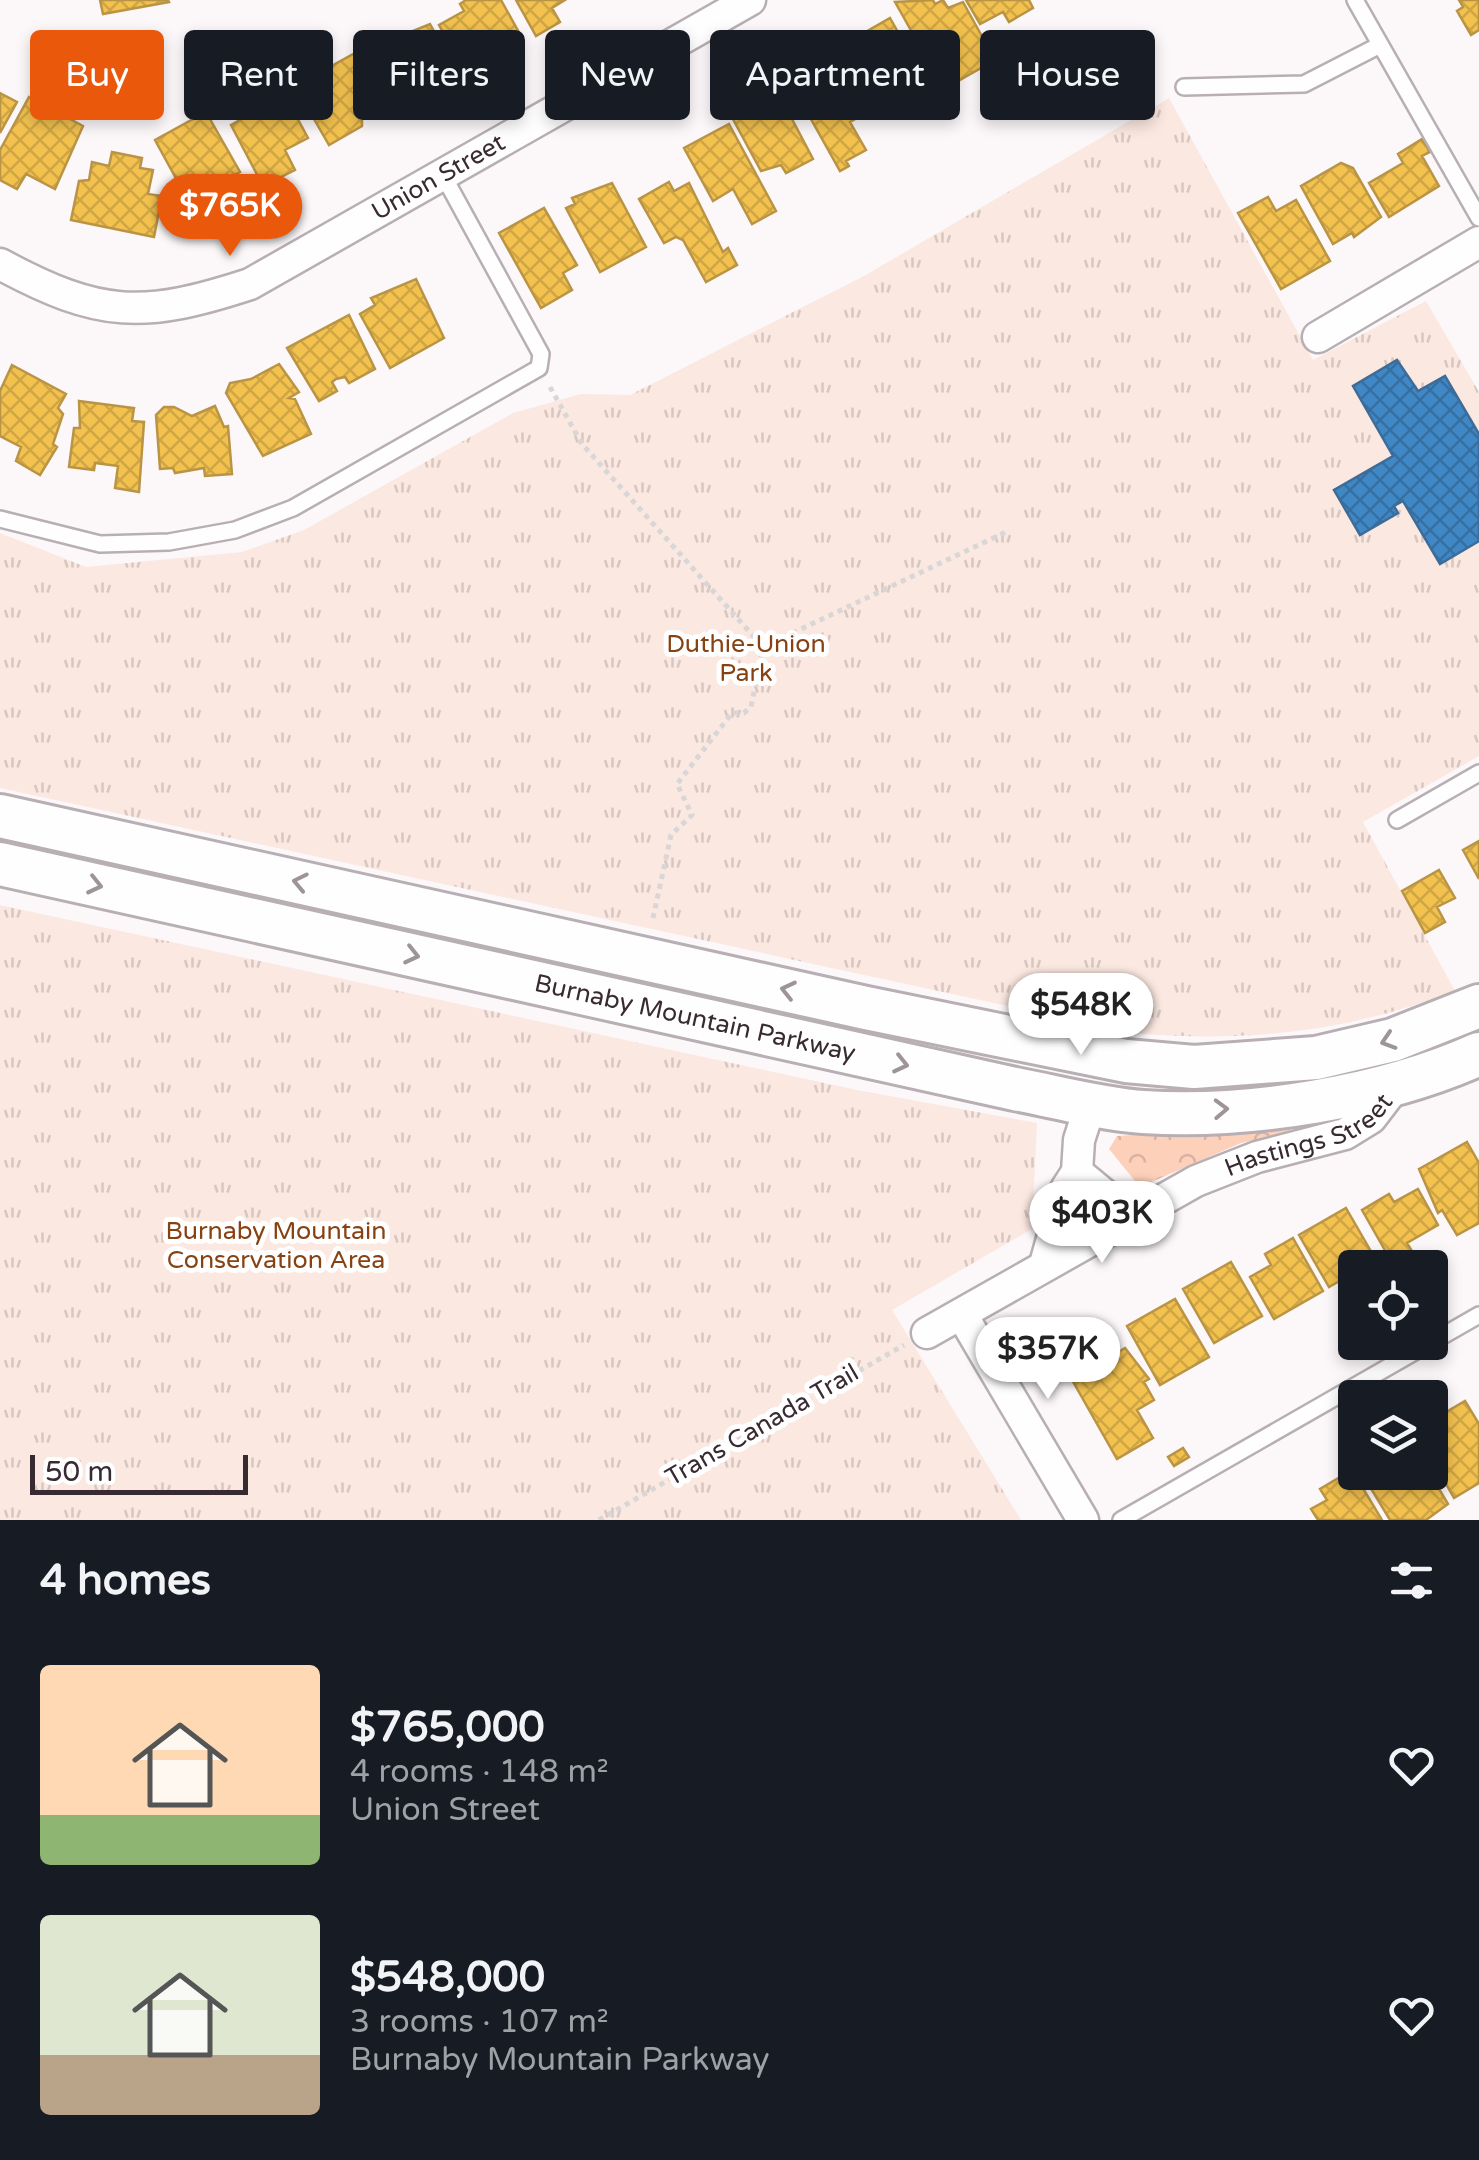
<!DOCTYPE html>
<html lang="en">
<head>
<meta charset="utf-8">
<style>
  :root { --surface:#171b24; --page:#242831; --text:#f1f3f6; --muted:#9ea1a6; --accent:#ea580c }
  body { margin:0; font-family:"Varela Round",sans-serif; background:var(--page); color:var(--text); height:100vh; display:flex; flex-direction:column; font-size:38px; white-space:nowrap }
  * { box-sizing:border-box; margin:0 }
  p { font-size:32px; color:var(--muted) }
  .icon { flex:none; width:55px; height:55px; fill:none; stroke:currentColor; stroke-width:2; stroke-linecap:round; stroke-linejoin:round }
  .map { position:relative; height:1520px; overflow:hidden }
  .panel { display:flex; flex-direction:column; background:var(--surface); flex:1 }
  .panel>* { flex:none }
  .top-card { position:absolute; left:30px; top:30px; width:1420px; height:90px; display:flex; gap:20px }
  .fabs { position:absolute; left:1338px; top:1250px; display:grid; gap:20px }
  .fabs a { display:grid; place-items:center; width:110px; height:110px; border-radius:10px; background:var(--surface); box-shadow:0 5px 15px #0003; font-size:50px }
  .scale { position:absolute; left:30px; bottom:25px; width:218px; box-sizing:border-box; padding-left:10px; border:5px solid #382a31; border-top:0; font-size:28px; line-height:35px; white-space:nowrap; color:#382a31; -webkit-text-stroke:8px #fff; paint-order:stroke }
  .price { position:absolute; translate:-50% -85px; padding:0 22px; border-radius:35px; background:#fff; color:#222; font-size:32px; line-height:65px; filter:drop-shadow(0 2px 5px #0008) }
  .price::after { content:''; position:absolute; left:50%; top:60px; width:30px; height:22px; margin-left:-15px; background:inherit; clip-path:polygon(0 0,100% 0,50% 100%) }
  .price.current { background:var(--accent); color:#fff }
  ul { padding:0; list-style:none }
  li { display:flex; align-items:center; gap:30px; height:250px; padding:0 40px }
  li span { display:grid; place-items:center; flex:none; width:280px; height:200px; border-radius:10px; color:#555 }
  li>.icon { margin-inline-start:auto }
  span .icon { width:120px; height:120px; fill:#fffc; stroke-width:1 }
  li b { font-size:42px }
  h2 { display:flex; justify-content:space-between; align-items:center; height:120px; padding:0 40px; font-size:42px }
  .pill { padding:0 35px; border-radius:10px; background:var(--surface); box-shadow:0 5px 15px #0003; font-size:35px; line-height:90px }
  .pill.current { background:var(--accent); color:#fff }
  .map>svg:first-child { display:block }
  .forest { fill:url(#forest-crowns) }
  .park { fill:url(#park-tufts) }
  .homes { fill:url(#homes-cross-hatch); stroke:#ba9445; stroke-width:2.5 }
  .schools { fill:url(#schools-cross-hatch); stroke:#3d6c99; stroke-width:2.5 }
  .industry { fill:url(#industry-cross-hatch); stroke:#746f75; stroke-width:2.5 }
  .lines { fill:none; stroke-linecap:round; stroke-linejoin:round }
  .lane-casing { stroke:#b8afb4; stroke-width:20 }
  .street-casing { stroke:#b8afb4; stroke-width:35 }
  .secondary-casing { stroke:#b8afb4; stroke-width:48 }
  .path { stroke:#d8d6d7; stroke-width:5; stroke-dasharray:5 5; stroke-linecap:butt }
  .lane { stroke:#fffefe; stroke-width:15 }
  .street { stroke:#fffefe; stroke-width:30 }
  .secondary { stroke:#fffefe; stroke-width:42 }
  .oneway { stroke:#9c9498 }
  .labels { text-anchor:middle; dominant-baseline:central; stroke-width:10; stroke-linejoin:round; paint-order:stroke }
  .street-label { font-size:25px; fill:#382a31; stroke:#fff }
  .park-label { font-size:25px; fill:#874213; stroke:#fff }
</style>
</head>
<body>
<div class="map">
<svg width="1479" height="1520" viewBox="0 0 1479 1520">
  <defs>
    <pattern id="forest-crowns" width="20" height="18" patternUnits="userSpaceOnUse" patternTransform="scale(2.5)"><rect width="20" height="18" fill="#fdd0ba"/><path d="M2 6a3 3 0 1 1 6 0M12 15a3 3 0 1 1 6 0" fill="none" stroke="#dab3a0"/></pattern>
    <pattern id="park-tufts" width="24" height="20" patternUnits="userSpaceOnUse" patternTransform="scale(2.5)"><rect width="24" height="20" fill="#fbe8e0"/><path d="M3 7l-1-3M5 7V3M7 7l1-3M15 17l-1-3M17 17v-4M19 17l1-3" fill="none" stroke="#d8c7c1"/></pattern>
    <pattern id="homes-cross-hatch" width="8" height="8" patternUnits="userSpaceOnUse" patternTransform="scale(2.5)"><rect width="8" height="8" fill="#f2c14e"/><path d="M0 0l8 8M0 8l8-8" fill="none" stroke="#d0a645"/></pattern>
    <pattern id="schools-cross-hatch" width="8" height="8" patternUnits="userSpaceOnUse" patternTransform="scale(2.5)"><rect width="8" height="8" fill="#3f88c5"/><path d="M0 0l8 8M0 8l8-8" fill="none" stroke="#366fa1"/></pattern>
    <pattern id="industry-cross-hatch" width="8" height="8" patternUnits="userSpaceOnUse" patternTransform="scale(2.5)"><rect width="8" height="8" fill="#8d8d92"/><path d="M0 0l8 8M0 8l8-8" fill="none" stroke="#747378"/></pattern>
  </defs>
  <rect width="100%" height="100%" fill="#fcf8fa"/>
  <!-- forest -->
  <path class="forest" d="M1293,1124L1289,1132L1241,1143L1149,1183L1135,1181L1109,1149L1117,1136Z"/>
  <!-- park -->
  <path class="park" d="M1169,98L1313,360L1426,301L1479,392V756L1363,822L1455,991C1348,1032 1246,1043 1132,1033L0,788V533L86,567L242,552L304,530L513,413L581,394L630,395L864,276Z
    M0,905L857,1090L1037,1123L1032,1229L892,1310L1021,1520H0Z"/>
  <!-- homes -->
  <path class="homes" d="M100,0H168L169,2L103,14Z
    M466,0H501L521,36L463,68L439,25L464,11L460,4Z
    M516,0H565L552,8L560,22L536,36Z
    M933,0L935,4L943,0L948,8L963,2L995,60L944,89L895,2Z
    M966,0H1029L1033,8L1009,22L1003,12L980,24Z
    M1459,0H1479V30L1471,35L1457,11L1463,7Z
    M890,18L920,71L873,98L846,51L860,43L857,37Z
    M430,24L454,67L438,80L423,82L429,93L401,109L372,56L400,36Z
    M357,52L384,101L362,114V126L329,145L295,86Z
    M830,54L864,114L850,122L866,150L846,161L849,166L840,171L788,78Z
    M773,83L813,159L786,173L781,165L761,171L728,110L731,103H746Z
    M281,88L308,138L285,150L295,170L263,186L231,125L247,116L243,109Z
    M0,93L17,102L0,133Z
    M29,97L83,126L55,189L26,174L17,189L0,180V150Z
    M206,112L240,172L228,178L233,186L216,196L218,200L187,218L171,189L179,184L155,140Z
    M729,124L776,211L752,224L733,189L713,201L684,148Z
    M1422,139L1430,152L1422,156L1439,186L1389,217L1369,183L1403,163L1398,154Z
    M112,152L142,158L140,168L153,170L148,194L162,196L154,237L71,220L79,181L89,180L92,162L109,166Z
    M1341,163L1353,168L1381,217L1354,237L1352,233L1333,244L1301,186Z
    M669,182L674,191L689,183L723,252L728,248L737,265L706,282L683,240L676,237L664,243L639,199Z
    M612,183L646,247L600,272L566,208L575,204L572,198Z
    M1268,197L1276,211L1296,200L1330,261L1281,289L1238,213Z
    M544,208L577,265L563,273L572,290L541,308L499,233Z
    M416,279L444,338L390,368L360,314L375,305L371,298Z
    M349,315L375,369L349,383L345,377L336,379L332,382L337,391L319,401L287,348Z
    M279,364L299,392L289,398L295,399L311,434L263,456L226,393L230,383L251,379Z
    M12,365L66,394L58,408L63,414L53,444L57,447L40,475L16,461L21,447L0,436V391Z
    M79,401L134,408L132,421L144,422L139,492L115,488L118,466L95,463L94,470L69,467L74,428H80Z
    M215,406L224,427L228,426L232,474L205,476L204,468L175,473L173,468L160,469L156,415L164,407H174L192,416Z
    M1479,841V879L1463,850Z
    M1439,870L1455,898L1437,907L1445,922L1425,933L1402,891Z
    M1467,1142L1479,1163V1223L1457,1235L1442,1210L1438,1213L1419,1169Z
    M1418,1189L1438,1225L1407,1243L1421,1266L1395,1268L1362,1210L1389,1194L1394,1202Z
    M1346,1208L1376,1260L1355,1268V1272L1329,1287L1299,1235Z
    M1293,1238L1323,1291L1274,1319L1250,1277L1271,1265L1265,1254Z
    M1231,1262L1262,1316L1214,1343L1183,1289Z
    M1175,1299L1209,1357L1160,1385L1127,1326Z
    M1125,1348L1149,1379L1144,1382L1154,1400L1137,1410L1153,1438L1117,1459L1071,1378L1086,1370L1080,1360L1099,1349L1105,1359Z
    M1465,1401L1479,1424V1483L1454,1498L1430,1456V1445L1435,1442L1431,1436L1447,1426L1441,1415Z
    M1183,1448L1189,1457L1174,1466L1168,1457Z
    M1352,1470L1382,1520H1318L1311,1509L1327,1500L1320,1489Z
    M1384,1472H1429L1448,1504L1426,1520H1390L1370,1487L1387,1477Z"/>
  <!-- schools -->
  <path class="schools" d="M1397,360L1418,391L1445,376L1479,434V541L1440,564L1403,501L1394,506L1398,513L1360,535L1334,490L1393,456L1353,386Z"/>
  <!-- industry -->
  <path class="industry" d="M1360,1342H1393L1368,1357Z"/>
  <g class="lines">
    <defs>
      <path id="lane" d="M1355,0L1479,218
        M1184,87L1304,84L1380,45
        M0,519L100,544L169,542L235,530L293,508L539,368L541,354L443,175
        M1397,820L1479,773
        M1121,1520L1479,1315"/>
      <g id="street">
        <path id="s1" d="M0,264C100,318 143,319 250,284L750,0"/>
        <path d="M1318,337L1479,242"/>
        <path d="M1077,1172L1129,1215"/>
        <path d="M1045,1264L1066,1189L1077,1172L1079,1140L1091,1103"/>
        <path d="M962,1315L1083,1520"/>
        <path id="s2" d="M927,1333L1196,1181L1257,1157L1345,1134L1371,1118L1397,1084"/>
      </g>
      <g id="secondary">
        <path d="M0,816L866,1008L1126,1061L1194,1067L1316,1058L1393,1040L1479,1006"/>
        <path id="s3" d="M0,864L1015,1089C1057,1097 1101,1109 1143,1112C1247,1119 1384,1097 1479,1054"/>
      </g>
    </defs>
    <!-- lane casing -->
    <use href="#lane" class="lane-casing"/>
    <!-- street casing -->
    <use href="#street" class="street-casing"/>
    <!-- secondary casing -->
    <use href="#secondary" class="secondary-casing"/>
    <!-- path -->
    <path class="path" d="M550,387L582,444L763,647L1006,532
      M653,918L671,835L692,815L677,784L732,713H744L751,707L763,647
      M599,1520L904,1345"/>
    <!-- lane -->
    <use href="#lane" class="lane"/>
    <!-- street -->
    <use href="#street" class="street"/>
    <!-- secondary -->
    <use href="#secondary" class="secondary"/>
  </g>
  <!-- one-way arrows -->
  <defs><path id="oneway-chevron" d="M-2-3.5L2.5 0L-2 3.5" fill="none" stroke-width="1.6" stroke-linecap="round" stroke-linejoin="round" transform="scale(2.5)"/></defs>
  <g class="oneway">
    <use href="#oneway-chevron" transform="translate(300 882) rotate(-168)"/>
    <use href="#oneway-chevron" transform="translate(95 885) rotate(13)"/>
    <use href="#oneway-chevron" transform="translate(412 955) rotate(13)"/>
    <use href="#oneway-chevron" transform="translate(788 990) rotate(-167)"/>
    <use href="#oneway-chevron" transform="translate(1388 1041) rotate(162)"/>
    <use href="#oneway-chevron" transform="translate(901 1064) rotate(13)"/>
    <use href="#oneway-chevron" transform="translate(1221 1109) rotate(-2)"/>
  </g>
  <g class="labels">
    <!-- street labels -->
    <g class="street-label">
      <text stroke="none"><textPath href="#s1" startOffset="478">Union Street</textPath></text>
      <text stroke="none"><textPath href="#s3" startOffset="712">Burnaby Mountain Parkway</textPath></text>
      <text stroke="none"><textPath href="#s2" startOffset="432">Hastings Street</textPath></text>
      <text transform="translate(762 1425) rotate(-30)">Trans Canada Trail</text>
    </g>
    <!-- park labels -->
    <g class="park-label">
      <text x="746" y="644">Duthie-Union<tspan x="746" dy="29">Park</tspan></text>
      <text x="276" y="1231">Burnaby Mountain<tspan x="276" dy="29">Conservation Area</tspan></text>
    </g>
  </g>
</svg>
<div class="fabs">
<a><svg class="icon" aria-label="locate" viewBox="0 0 24 24"><circle cx="12" cy="12" r="6"/><path d="M12 2v4M12 18v4M2 12h4M18 12h4"/></svg></a>
<a><svg class="icon" aria-label="layers" viewBox="0 0 24 24"><path d="M12 4l9 5-9 5-9-5zM3 14l9 5 9-5"/></svg></a>
</div>
<div class="scale">50 m</div>
<b class="price current" style="left:230px;top:259px">$765K</b>
<b class="price" style="left:1081px;top:1058px">$548K</b>
<b class="price" style="left:1102px;top:1266px">$403K</b>
<b class="price" style="left:1048px;top:1402px">$357K</b>
<div class="top-card">
<a class="pill current">Buy</a>
<a class="pill">Rent</a>
<a class="pill">Filters</a>
<a class="pill">New</a>
<a class="pill">Apartment</a>
<a class="pill">House</a>
</div>
</div>
<section class="panel">
<h2>4 homes<svg class="icon" aria-label="filters" viewBox="0 0 24 24"><path d="M4 7h16M4 17h16"/><circle cx="9" cy="7" r="2"/><circle cx="15" cy="17" r="2"/></svg></h2>
<ul>
<li><span style="background:linear-gradient(#ffd9b3 75%,#8fb573 0)"><svg class="icon" aria-label="home" viewBox="0 0 24 24"><path d="M3 11l9-7 9 7M6 9v11h12V9"/></svg></span><div><b>$765,000</b><p>4 rooms · 148 m²</p><p>Union Street</p></div><svg class="icon" aria-label="heart" viewBox="0 0 24 24"><path d="M12 20l-8-8c-3-5 5-10 8-4 3-6 11-1 8 4z"/></svg></li>
<li><span style="background:linear-gradient(#dfe7d0 70%,#b9a48a 0)"><svg class="icon" aria-label="home" viewBox="0 0 24 24"><path d="M3 11l9-7 9 7M6 9v11h12V9"/></svg></span><div><b>$548,000</b><p>3 rooms · 107 m²</p><p>Burnaby Mountain Parkway</p></div><svg class="icon" aria-label="heart" viewBox="0 0 24 24"><path d="M12 20l-8-8c-3-5 5-10 8-4 3-6 11-1 8 4z"/></svg></li>
</ul>
</section>
</body>
</html>
